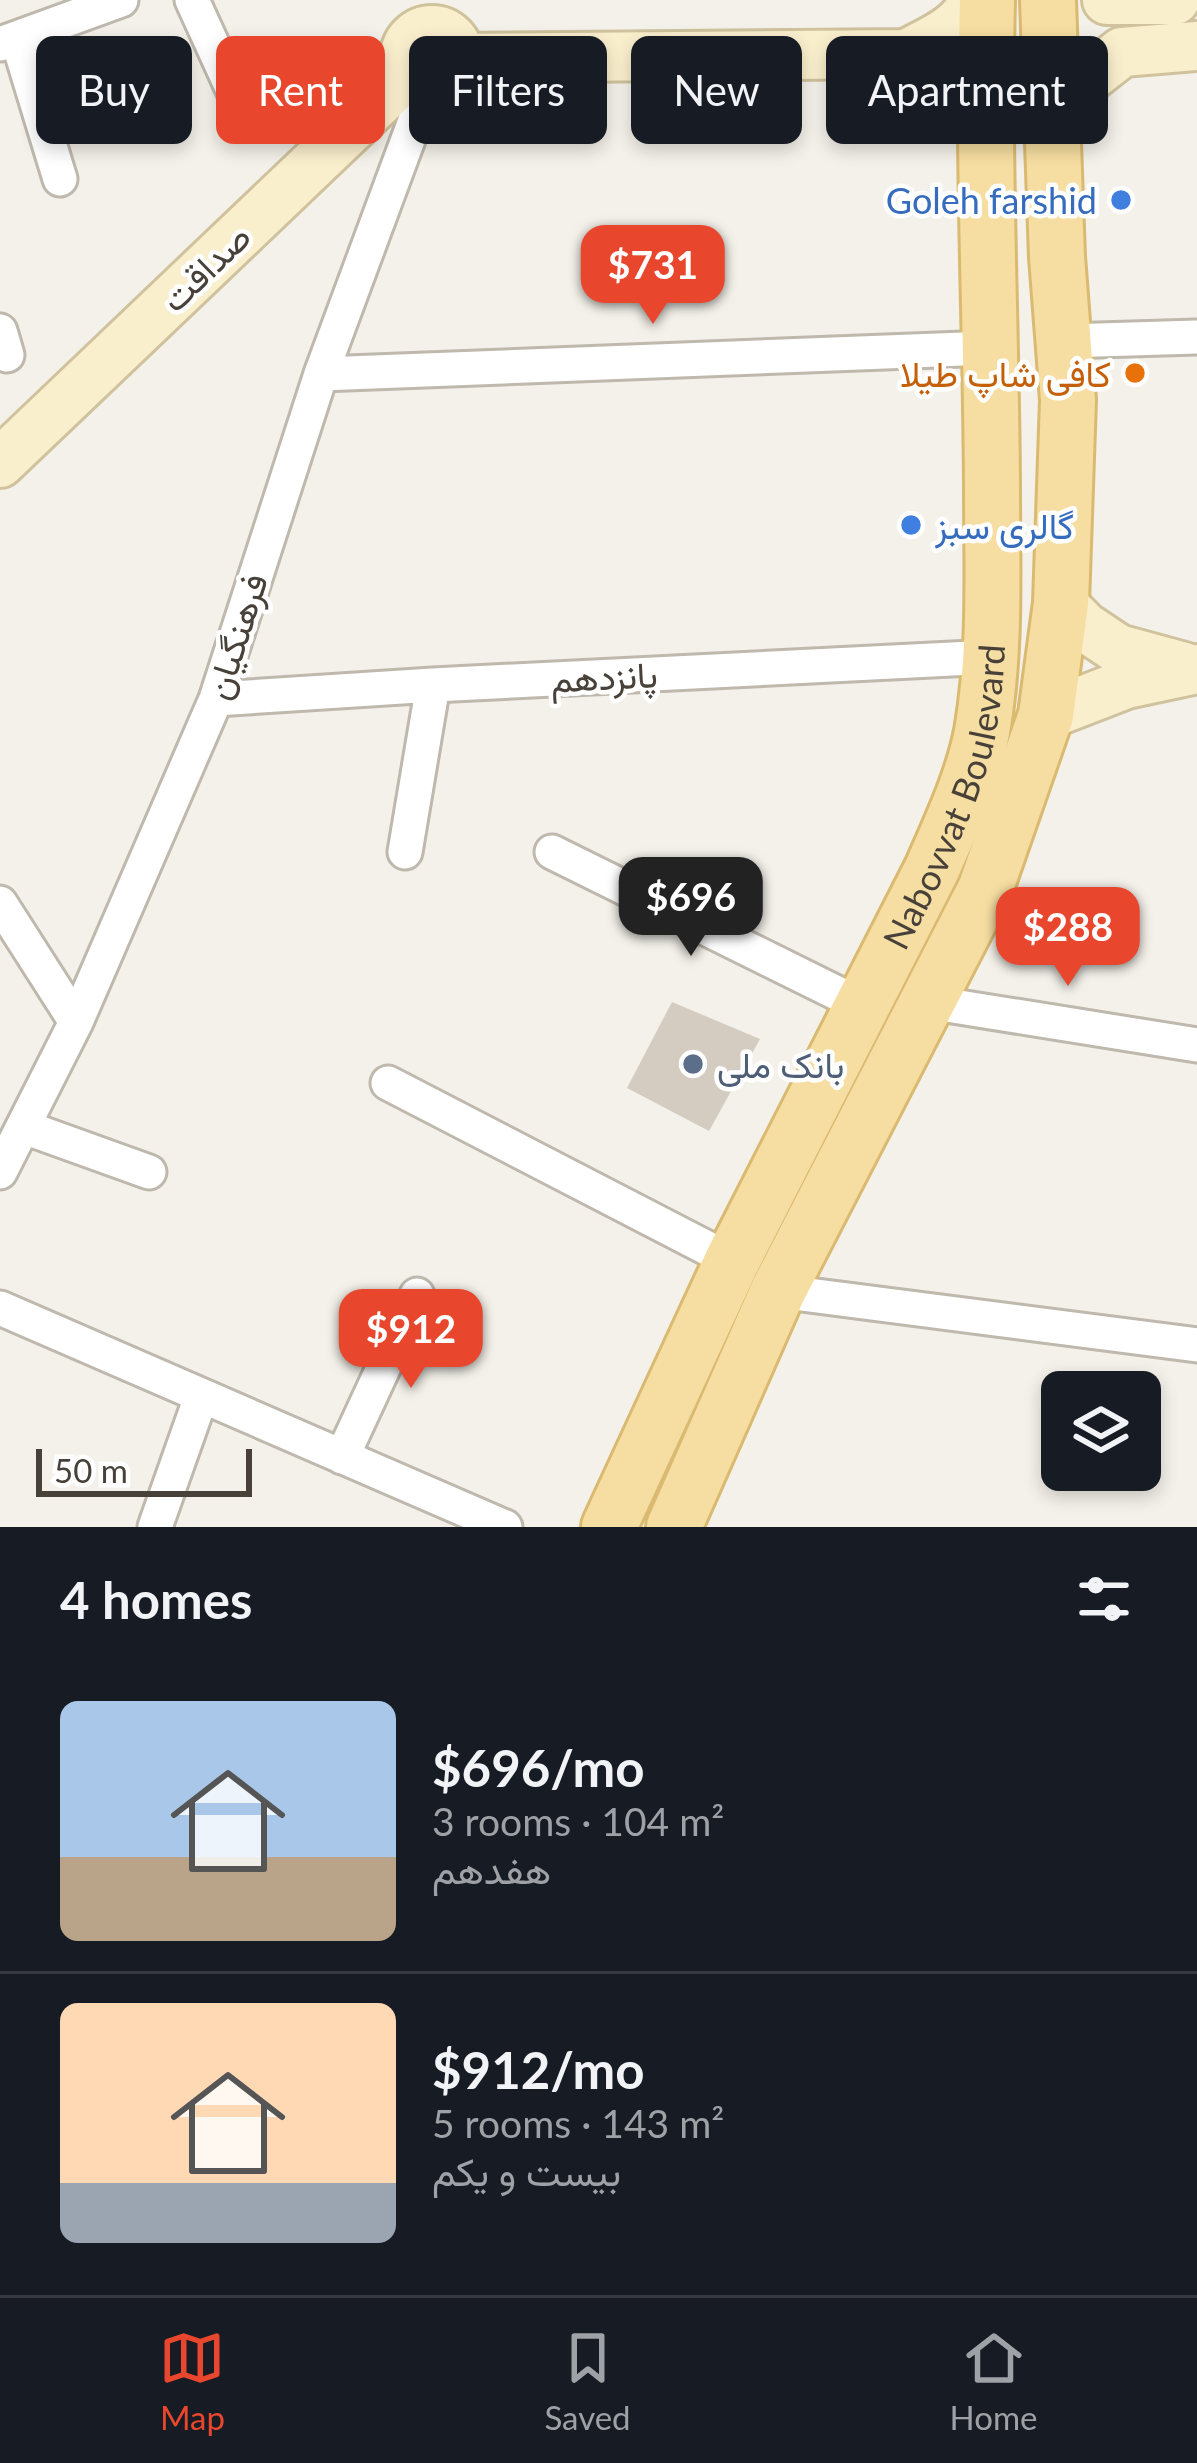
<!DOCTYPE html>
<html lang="en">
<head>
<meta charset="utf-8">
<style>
  :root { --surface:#171b24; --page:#242831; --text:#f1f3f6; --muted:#9ea1a6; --line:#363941; --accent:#e8472d }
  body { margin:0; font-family:Lato,Vazirmatn,sans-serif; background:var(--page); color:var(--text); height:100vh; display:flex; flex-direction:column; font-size:45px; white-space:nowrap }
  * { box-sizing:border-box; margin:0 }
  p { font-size:39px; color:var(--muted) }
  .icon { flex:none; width:66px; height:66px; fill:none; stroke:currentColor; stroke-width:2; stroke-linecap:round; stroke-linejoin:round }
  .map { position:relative; height:1527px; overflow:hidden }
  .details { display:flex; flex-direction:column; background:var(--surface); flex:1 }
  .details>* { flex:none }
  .hud { position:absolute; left:36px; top:36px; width:1125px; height:108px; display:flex; gap:24px }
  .controls { position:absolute; left:1041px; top:1371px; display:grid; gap:24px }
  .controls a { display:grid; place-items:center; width:120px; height:120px; border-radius:18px; background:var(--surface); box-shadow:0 6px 18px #0003; font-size:60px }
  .scale { position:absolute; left:36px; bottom:30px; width:216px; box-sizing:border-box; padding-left:12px; border:6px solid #474139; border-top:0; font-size:33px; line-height:42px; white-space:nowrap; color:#474139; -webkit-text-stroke:9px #fff; paint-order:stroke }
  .price { position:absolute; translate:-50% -102px; padding:0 27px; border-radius:24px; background:var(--accent); color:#fff; font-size:39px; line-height:78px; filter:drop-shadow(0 3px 6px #0008) }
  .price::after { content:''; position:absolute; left:50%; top:72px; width:36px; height:27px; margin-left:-18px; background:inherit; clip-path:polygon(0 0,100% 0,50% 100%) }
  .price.on { background:#222; color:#fff }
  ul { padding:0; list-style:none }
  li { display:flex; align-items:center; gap:36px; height:300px; padding:0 60px }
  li+li { border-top:3px solid var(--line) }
  li span { display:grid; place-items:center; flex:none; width:336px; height:240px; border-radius:18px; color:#555 }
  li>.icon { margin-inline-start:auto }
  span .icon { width:144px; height:144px; fill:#fffc; stroke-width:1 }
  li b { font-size:51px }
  h2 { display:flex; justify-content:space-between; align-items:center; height:144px; padding:0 60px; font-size:51px }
  .tag { padding:0 42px; border-radius:18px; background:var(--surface); box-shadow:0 6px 18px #0003; font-size:42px; line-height:108px }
  .tag.on { background:var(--accent); color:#fff }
  .dock { display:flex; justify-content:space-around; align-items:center; height:168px; border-top:3px solid var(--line); background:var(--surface); font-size:33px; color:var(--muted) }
  .dock a { display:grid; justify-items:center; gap:6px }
  .dock .on { color:var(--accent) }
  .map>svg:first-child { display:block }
  .building { fill:#d4ccc0 }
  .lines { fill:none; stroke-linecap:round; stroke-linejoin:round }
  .street-casing { stroke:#beb8ad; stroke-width:39 }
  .secondary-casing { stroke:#cfc29d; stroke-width:54 }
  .primary-casing { stroke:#daba71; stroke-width:60 }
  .street { stroke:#fff; stroke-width:33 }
  .secondary { stroke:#faefcd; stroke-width:48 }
  .primary { stroke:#f6dda1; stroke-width:54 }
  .shop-dot { fill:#3f7fe0; stroke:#fff; stroke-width:4.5 }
  .food-dot { fill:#e8710a; stroke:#fff; stroke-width:4.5 }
  .service-dot { fill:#5c6f8a; stroke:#fff; stroke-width:4.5 }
  .labels { text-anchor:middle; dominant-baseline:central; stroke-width:9; stroke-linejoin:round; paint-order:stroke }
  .shop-label { font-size:36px; fill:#366cbe; stroke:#fff; text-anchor:end }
  .street-label { font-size:36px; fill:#474139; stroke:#fff }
  .food-label { font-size:36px; fill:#c56008; stroke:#fff; text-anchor:end }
  .service-label { font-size:36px; fill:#4e5e75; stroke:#fff; text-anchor:start }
</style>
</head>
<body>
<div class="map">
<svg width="1197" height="1527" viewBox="0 0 1197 1527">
  <rect width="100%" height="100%" fill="#f4f1ea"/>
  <!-- building -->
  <path class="building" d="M672,1002L760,1039L709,1131L627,1088Z"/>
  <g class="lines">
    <defs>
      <path id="street" d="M192,0L244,114
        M17,38L60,179
        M0,44L121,0
        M0,331L7,355
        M1065,341L1197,337
        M321,374L989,348
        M216,699L433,685L992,657
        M405,852L433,685
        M552,852L861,1005
        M0,903L76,1022
        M928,1002L1197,1045
        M388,1083L732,1261
        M24,1127L149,1172
        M0,1172L76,1022L216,699L321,374L429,83
        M778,1291L1197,1345
        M0,1308L505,1527
        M342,1457L417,1295
        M155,1527L201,1397"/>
      <path id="secondary" d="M974,0C964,28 931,41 906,54C946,76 959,81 984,120
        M1107,0H1175
        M405 57a27 27 0 1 1 54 0a27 27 0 1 1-54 0Z
        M459,58L906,54
        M1053,122L1090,77L1122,52L1197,46
        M0,463L410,72
        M1061,603L1085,627L1118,649L1184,667
        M1046,715L1126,684L1197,669"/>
      <g id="primary">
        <path id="s1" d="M609,1527L732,1261L932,869C951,825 973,779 982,732C996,650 992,568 992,485C991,323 983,162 987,0"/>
        <path d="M674,1527L778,1291L985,890L1046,715L1061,603L1068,400L1057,257L1048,0"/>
      </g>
    </defs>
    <!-- street casing -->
    <use href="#street" class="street-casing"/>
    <!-- secondary casing -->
    <use href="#secondary" class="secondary-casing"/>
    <!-- primary casing -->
    <use href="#primary" class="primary-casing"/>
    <!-- street -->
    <use href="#street" class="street"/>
    <!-- secondary -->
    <use href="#secondary" class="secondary"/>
    <!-- primary -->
    <use href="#primary" class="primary"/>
  </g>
  <!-- markers -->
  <g class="shop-dot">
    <circle cx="1121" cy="200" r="12"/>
    <circle cx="911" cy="525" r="12"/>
  </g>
  <circle class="food-dot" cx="1135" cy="373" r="12"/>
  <circle class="service-dot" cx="693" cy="1064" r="12"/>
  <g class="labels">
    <!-- shop labels -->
    <g class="shop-label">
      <text x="1097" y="200">Goleh farshid</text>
      <text x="935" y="525" text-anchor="start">گالری سبز</text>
    </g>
    <!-- street labels -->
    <g class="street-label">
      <text transform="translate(205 267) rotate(-44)">صداقت</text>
      <text transform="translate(235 636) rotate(-72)">فرهنگیان</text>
      <text transform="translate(604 676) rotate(-3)">پانزدهم</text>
      <text stroke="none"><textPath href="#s1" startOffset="807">Nabovvat Boulevard</textPath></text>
    </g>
    <!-- food labels -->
    <g class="food-label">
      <text x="1111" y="373">کافی شاپ طیلا</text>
    </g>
    <!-- service labels -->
    <g class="service-label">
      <text x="717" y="1064">بانک ملی</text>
    </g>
  </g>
</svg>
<div class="controls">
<a><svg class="icon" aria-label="layers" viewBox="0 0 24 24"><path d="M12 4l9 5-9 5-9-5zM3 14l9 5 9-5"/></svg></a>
</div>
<div class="scale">50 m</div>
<b class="price" style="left:653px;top:327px">$731</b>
<b class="price on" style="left:691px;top:959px">$696</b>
<b class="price" style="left:1068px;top:989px">$288</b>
<b class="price" style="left:411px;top:1391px">$912</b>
<div class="hud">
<a class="tag">Buy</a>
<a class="tag on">Rent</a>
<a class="tag">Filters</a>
<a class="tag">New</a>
<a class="tag">Apartment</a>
</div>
</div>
<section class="details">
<h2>4 homes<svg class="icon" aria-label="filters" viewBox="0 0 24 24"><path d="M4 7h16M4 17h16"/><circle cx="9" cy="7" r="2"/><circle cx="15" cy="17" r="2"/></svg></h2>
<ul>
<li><span style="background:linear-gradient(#a9c7e8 65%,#b9a48a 0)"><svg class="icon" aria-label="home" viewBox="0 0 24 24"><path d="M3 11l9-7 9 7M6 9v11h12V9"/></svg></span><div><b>$696/mo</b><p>3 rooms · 104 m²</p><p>هفدهم</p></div></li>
<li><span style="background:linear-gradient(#ffd9b3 75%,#9aa5b1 0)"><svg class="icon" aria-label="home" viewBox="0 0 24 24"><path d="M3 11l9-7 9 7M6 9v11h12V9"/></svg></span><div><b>$912/mo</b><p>5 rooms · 143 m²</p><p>بیست و یکم</p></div></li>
</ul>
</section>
<nav class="dock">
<a class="on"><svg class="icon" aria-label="map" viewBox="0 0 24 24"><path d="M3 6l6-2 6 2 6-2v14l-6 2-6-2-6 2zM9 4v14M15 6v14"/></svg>Map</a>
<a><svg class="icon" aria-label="saved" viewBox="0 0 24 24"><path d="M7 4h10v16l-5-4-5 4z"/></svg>Saved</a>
<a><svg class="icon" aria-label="home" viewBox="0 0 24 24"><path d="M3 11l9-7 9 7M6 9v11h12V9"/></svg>Home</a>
</nav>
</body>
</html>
